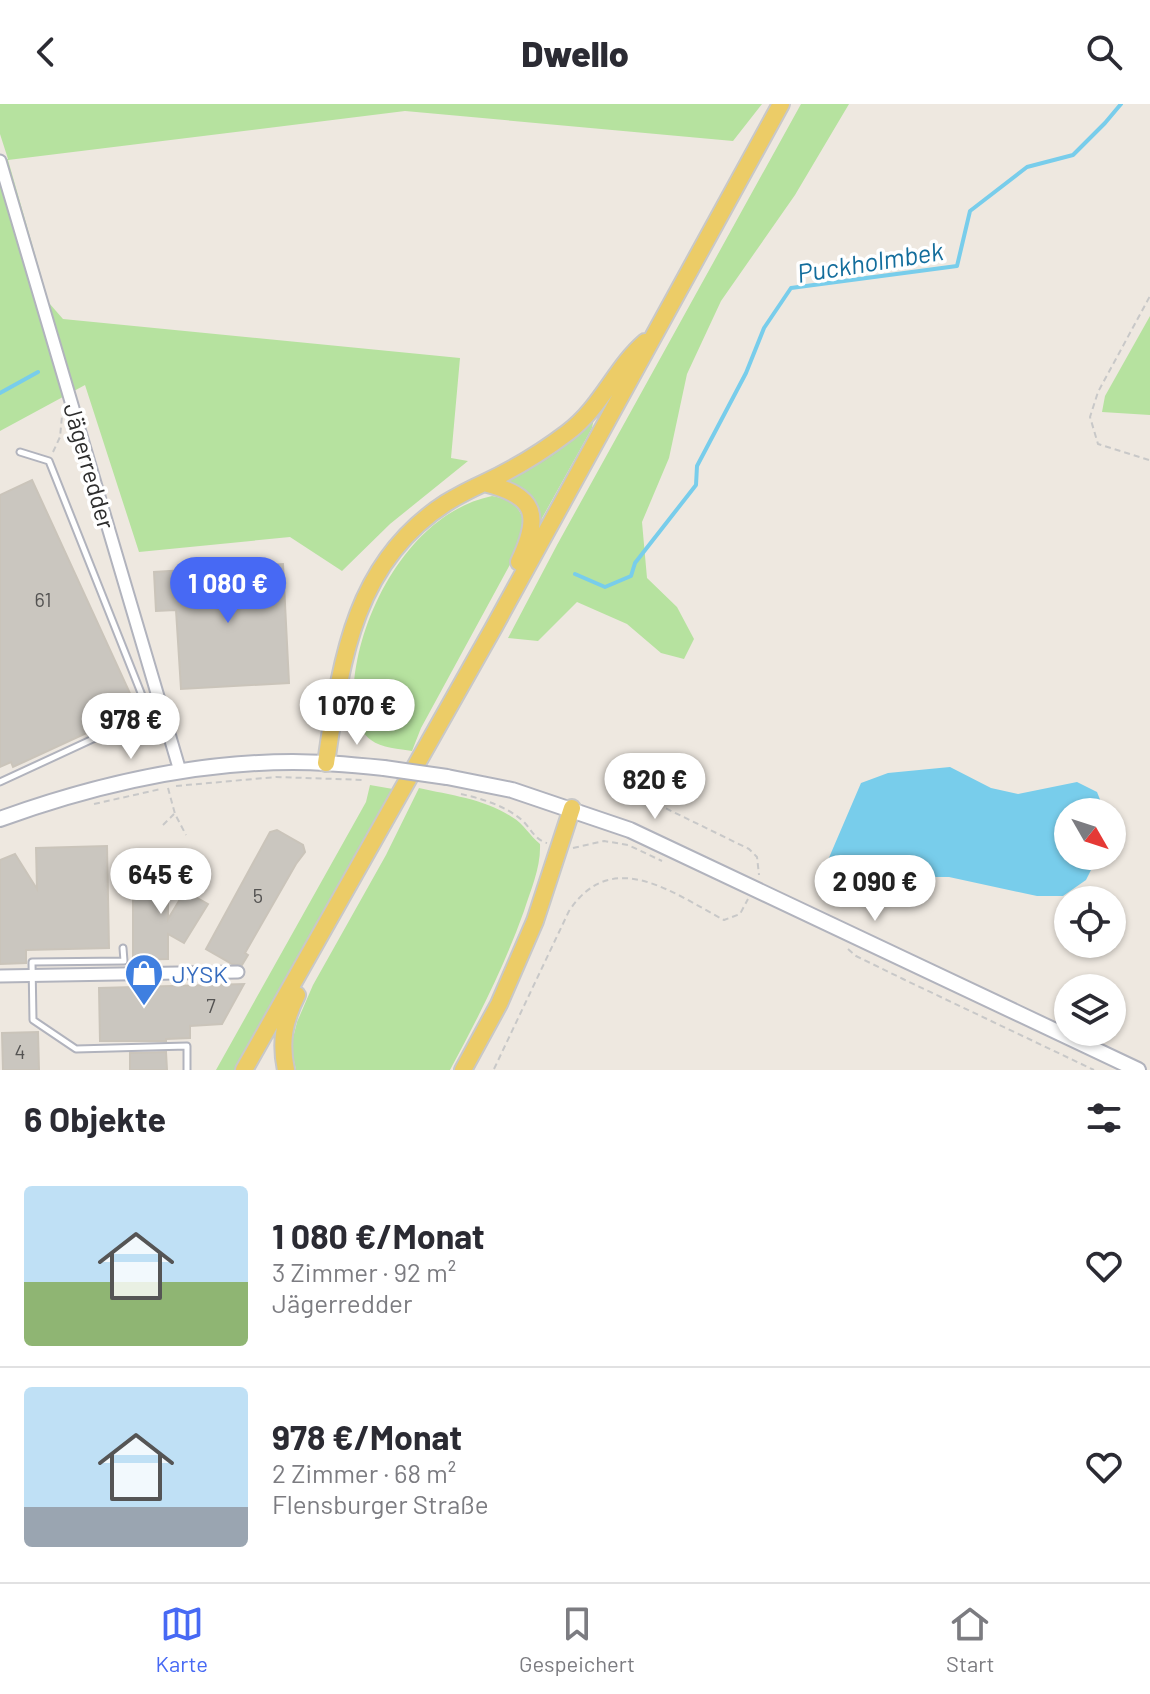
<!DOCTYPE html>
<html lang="de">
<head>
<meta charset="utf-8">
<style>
  :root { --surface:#fff; --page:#f7f7f7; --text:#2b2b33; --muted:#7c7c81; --line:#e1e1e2; --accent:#4769f4 }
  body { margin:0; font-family:Barlow,sans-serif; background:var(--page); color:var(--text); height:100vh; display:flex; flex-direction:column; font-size:30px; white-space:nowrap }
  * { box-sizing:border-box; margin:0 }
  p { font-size:26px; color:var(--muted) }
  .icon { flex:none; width:44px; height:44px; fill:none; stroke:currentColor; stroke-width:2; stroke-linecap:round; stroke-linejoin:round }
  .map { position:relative; height:966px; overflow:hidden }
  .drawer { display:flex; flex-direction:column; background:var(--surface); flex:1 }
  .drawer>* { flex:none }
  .needle { width:52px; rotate:129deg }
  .controls { position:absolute; left:1054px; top:694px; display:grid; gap:16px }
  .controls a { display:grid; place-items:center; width:72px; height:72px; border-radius:50%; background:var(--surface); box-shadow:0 2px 6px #0004; font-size:40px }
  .price { position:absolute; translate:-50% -68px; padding:0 18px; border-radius:28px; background:#fff; color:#222; font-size:26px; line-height:52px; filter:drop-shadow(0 2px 4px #0008) }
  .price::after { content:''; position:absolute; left:50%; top:48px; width:24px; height:18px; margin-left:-12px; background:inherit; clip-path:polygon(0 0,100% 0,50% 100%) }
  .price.selected { background:var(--accent); color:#fff }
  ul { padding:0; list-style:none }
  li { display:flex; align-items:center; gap:24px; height:200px; padding:0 24px }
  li+li { border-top:2px solid var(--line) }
  li span { display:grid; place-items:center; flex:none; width:224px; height:160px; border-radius:8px; color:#555 }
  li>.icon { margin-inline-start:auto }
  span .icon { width:96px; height:96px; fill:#fffc; stroke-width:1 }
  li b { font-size:34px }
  h2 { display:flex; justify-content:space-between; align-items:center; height:96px; padding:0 24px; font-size:34px }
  header { display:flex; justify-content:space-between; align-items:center; height:104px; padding:0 24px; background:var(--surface); font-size:36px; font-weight:800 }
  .tab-bar { display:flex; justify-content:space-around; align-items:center; height:112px; border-top:2px solid var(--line); background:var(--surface); font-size:22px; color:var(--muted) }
  .tab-bar a { display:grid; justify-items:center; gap:4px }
  .tab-bar .selected { color:var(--accent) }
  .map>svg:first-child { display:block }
  .green { fill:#b6e29f }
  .water { fill:#78cdeb }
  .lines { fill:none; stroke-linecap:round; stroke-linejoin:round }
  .stream { stroke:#78cdeb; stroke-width:4 }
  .building { fill:#cac6bf; stroke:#cac4ba; stroke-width:2 }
  .lane-casing { stroke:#b1b3bd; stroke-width:9 }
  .street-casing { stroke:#b1b3bd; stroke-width:15 }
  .secondary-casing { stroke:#b1b3bd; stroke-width:18 }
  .primary-casing { stroke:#c8c8c8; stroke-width:20 }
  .path { stroke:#c8c8c8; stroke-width:2; stroke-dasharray:6 4; stroke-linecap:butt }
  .lane { stroke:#fff; stroke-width:5 }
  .street { stroke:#fff; stroke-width:11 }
  .secondary { stroke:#fff; stroke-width:14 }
  .primary { stroke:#eccc67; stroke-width:16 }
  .secondary-bridge-casing { stroke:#b1b3bd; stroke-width:18; stroke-linecap:butt }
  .secondary-bridge { stroke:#fff; stroke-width:14 }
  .labels { text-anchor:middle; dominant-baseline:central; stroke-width:7; stroke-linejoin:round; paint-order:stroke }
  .number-label { font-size:20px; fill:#545352 }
  .street-label { font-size:24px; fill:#2d2d2d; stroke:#fff }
  .shop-label { font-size:24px; fill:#366cbe; stroke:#fff; text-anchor:start }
  .water-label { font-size:26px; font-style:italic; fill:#136d9c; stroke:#fff }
</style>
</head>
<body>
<header><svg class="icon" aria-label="back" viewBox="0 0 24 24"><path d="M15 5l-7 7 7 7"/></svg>Dwello<svg class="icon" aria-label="search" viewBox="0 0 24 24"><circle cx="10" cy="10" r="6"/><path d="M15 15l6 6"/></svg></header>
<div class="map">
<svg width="1150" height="966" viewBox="0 0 1150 966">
  <rect width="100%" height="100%" fill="#eee8e0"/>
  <!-- green -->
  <path class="green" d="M0,0H762L733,37L405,7L8,56L49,199L63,215L460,254L451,354L468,357L390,420L342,467L290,433L139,448L85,281L0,327V56L8,55L0,30Z
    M801,0H849L795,91L721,197L687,270L669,354L642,418L647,474L677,503L694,535L684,555L661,549L627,520L577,498L538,537L508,534L557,441Z
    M1150,212V311L1102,308L1105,292Z
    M594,314L592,324L541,416C534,399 521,383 503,377Z
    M492,392C521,397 529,415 520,442L421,624L412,647C400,645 381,644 371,636C353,623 352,599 354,580C360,505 413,408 492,392Z
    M370,681L393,685L236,966H216L366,698Z
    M419,684C450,691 485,695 512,713C524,720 530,732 540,740C541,763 531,785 524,807C504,863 478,914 450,966H296L291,942L297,918L313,881L386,751Z"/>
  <!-- water -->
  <path class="water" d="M950,663L991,684L1018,690L1077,678L1097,688L1105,708H1068V752H1098L1086,776L1063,792H1037L949,773H902L863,792L839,785L828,756L861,679L888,669Z"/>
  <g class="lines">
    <!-- stream -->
    <path class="stream" d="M0,289L38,268
      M575,470L605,483L631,472L635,459L696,381L697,362L746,269L764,224L791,184L957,162L970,107L1027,63L1073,51L1105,19L1121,0"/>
  </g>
  <!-- building -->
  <path class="building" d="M32,376L134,598L132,608L13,663L11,658L0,663V391Z
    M283,460L289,579L181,585L176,506L156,507L154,468Z
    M277,726L303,741L305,748L296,760L245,849L248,851L242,861L232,860L206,845L270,728Z
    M107,742L109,844L26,846V859L0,860V756L15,750L37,785L36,744Z
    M150,757H168V815L185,787L208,800L184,839L168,830V855L133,856V782L150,781Z
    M244,880L222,920L190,922V934L166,935V937H100L99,884Z
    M38,928L39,966H3L2,929Z
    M166,948L167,966H130V949Z"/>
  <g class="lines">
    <defs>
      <path id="lane" d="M20,348L49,357L149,609L160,602
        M0,678L149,609
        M123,844L124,857L32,858L33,916L76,945L187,942V966"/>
      <path id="street" d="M0,57L180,667
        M0,872L238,868"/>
      <path id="secondary" d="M447,673L512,686L630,726L1138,966
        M0,715C94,681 192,658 293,658C323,658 354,661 384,664"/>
      <path id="primary" d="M484,379C537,392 541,411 519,458
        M326,659C341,558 353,459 446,399C459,391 471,385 484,379C512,366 542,348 567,329C601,304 615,264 645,238
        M244,966L494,523L781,0
        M286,966C280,938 284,917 297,891
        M463,966L499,900L535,817L572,704"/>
    </defs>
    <!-- lane casing -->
    <use href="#lane" class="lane-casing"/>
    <!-- street casing -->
    <use href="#street" class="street-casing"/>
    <!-- secondary casing -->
    <use href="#secondary" class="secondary-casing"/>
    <!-- primary casing -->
    <use href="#primary" class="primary-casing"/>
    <!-- path -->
    <path class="path" d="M53,348L60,333L62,312
      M1149,356L1098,340L1090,313L1098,288L1150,192
      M176,682L276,673L365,676
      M168,684L175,710L186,731
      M461,690C483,695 506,702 523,717C531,725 535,736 547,739
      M94,700L161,685
      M657,700L749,745L757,753L759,771
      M163,721L174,710
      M573,744L604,737L628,741L662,757
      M848,845L856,852L903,875L1094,966
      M494,965L569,807C612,742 673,789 724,816L740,810L748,795"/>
    <!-- lane -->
    <use href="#lane" class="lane"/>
    <!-- street -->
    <use href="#street" class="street"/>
    <!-- secondary -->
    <use href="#secondary" class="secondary"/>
    <!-- primary -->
    <use href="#primary" class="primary"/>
    <defs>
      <path id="secondary-bridge" d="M384,664L447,673"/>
    </defs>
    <!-- secondary-bridge casing -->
    <use href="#secondary-bridge" class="secondary-bridge-casing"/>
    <!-- secondary-bridge -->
    <use href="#secondary-bridge" class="secondary-bridge"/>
  </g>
  <!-- icons -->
  <defs>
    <symbol id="shop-pin" viewBox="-11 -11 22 30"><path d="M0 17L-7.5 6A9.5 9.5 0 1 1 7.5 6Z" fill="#3f7fe0" stroke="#fff"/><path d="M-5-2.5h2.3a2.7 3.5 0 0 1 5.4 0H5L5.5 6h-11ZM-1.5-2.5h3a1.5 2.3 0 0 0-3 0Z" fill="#fff"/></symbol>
  </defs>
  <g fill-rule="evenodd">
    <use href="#shop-pin" x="122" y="847" width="44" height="60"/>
  </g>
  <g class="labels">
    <!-- number labels -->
    <g class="number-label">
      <text x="43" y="495">61</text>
      <text x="258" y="791">5</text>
      <text x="211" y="901">7</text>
      <text x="20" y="947">4</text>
    </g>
    <!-- street labels -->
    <g class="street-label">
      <text transform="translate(90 362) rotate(74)">Jägerredder</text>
    </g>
    <!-- shop labels -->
    <g class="shop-label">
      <text x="172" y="869">JYSK</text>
    </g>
    <!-- water labels -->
    <g class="water-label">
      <text transform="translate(870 157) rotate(-9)">Puckholmbek</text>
    </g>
  </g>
</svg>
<div class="controls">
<a><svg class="needle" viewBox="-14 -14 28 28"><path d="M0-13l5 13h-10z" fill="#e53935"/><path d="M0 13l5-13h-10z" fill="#7c7c81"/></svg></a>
<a><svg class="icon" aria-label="locate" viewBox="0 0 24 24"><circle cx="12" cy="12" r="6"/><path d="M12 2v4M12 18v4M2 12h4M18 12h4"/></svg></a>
<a><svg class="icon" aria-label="layers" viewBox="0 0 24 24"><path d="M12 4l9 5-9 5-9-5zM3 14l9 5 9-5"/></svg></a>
</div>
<b class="price selected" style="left:228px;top:521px">1 080 €</b>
<b class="price" style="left:357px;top:643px">1 070 €</b>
<b class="price" style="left:131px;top:657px">978 €</b>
<b class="price" style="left:655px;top:717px">820 €</b>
<b class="price" style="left:161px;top:812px">645 €</b>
<b class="price" style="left:875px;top:819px">2 090 €</b>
</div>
<section class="drawer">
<h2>6 Objekte<svg class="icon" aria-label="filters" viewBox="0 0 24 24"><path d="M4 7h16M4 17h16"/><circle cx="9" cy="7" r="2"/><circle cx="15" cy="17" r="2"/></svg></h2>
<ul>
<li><span style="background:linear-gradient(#bfe0f5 60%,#8fb573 0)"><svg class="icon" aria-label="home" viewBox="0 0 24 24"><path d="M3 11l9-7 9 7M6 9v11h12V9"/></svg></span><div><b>1 080 €/Monat</b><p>3 Zimmer · 92 m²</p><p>Jägerredder</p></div><svg class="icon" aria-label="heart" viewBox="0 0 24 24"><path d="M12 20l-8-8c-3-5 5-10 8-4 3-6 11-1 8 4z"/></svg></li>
<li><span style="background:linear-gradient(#bfe0f5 75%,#9aa5b1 0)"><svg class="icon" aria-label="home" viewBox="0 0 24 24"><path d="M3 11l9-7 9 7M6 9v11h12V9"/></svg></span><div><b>978 €/Monat</b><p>2 Zimmer · 68 m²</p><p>Flensburger Straße</p></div><svg class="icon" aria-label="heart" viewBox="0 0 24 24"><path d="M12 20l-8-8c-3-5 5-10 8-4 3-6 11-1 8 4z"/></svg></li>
</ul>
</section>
<nav class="tab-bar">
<a class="selected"><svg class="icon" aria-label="map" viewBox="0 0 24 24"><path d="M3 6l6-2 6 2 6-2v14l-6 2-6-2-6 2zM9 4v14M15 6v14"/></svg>Karte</a>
<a><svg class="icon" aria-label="saved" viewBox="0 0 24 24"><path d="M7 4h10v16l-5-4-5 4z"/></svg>Gespeichert</a>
<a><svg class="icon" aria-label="home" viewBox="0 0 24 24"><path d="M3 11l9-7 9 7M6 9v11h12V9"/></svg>Start</a>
</nav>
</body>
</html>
